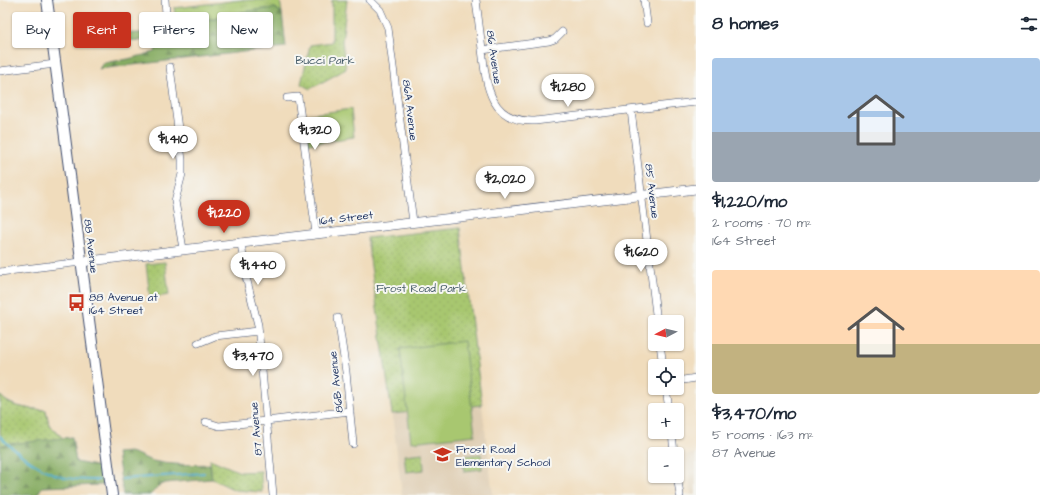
<!DOCTYPE html>
<html lang="en">
<head>
<meta charset="utf-8">
<style>
  :root { --surface:#fff; --page:#f6f6f7; --text:#1f2937; --muted:#747a83; --accent:#c8321e }
  body { margin:0; font-family:"Architects Daughter",sans-serif; background:var(--page); color:var(--text); height:100vh; display:flex; flex-direction:column; font-size:15px; white-space:nowrap }
  * { box-sizing:border-box; margin:0 }
  p { font-size:13px; color:var(--muted) }
  .icon { flex:none; width:22px; height:22px; fill:none; stroke:currentColor; stroke-width:2; stroke-linecap:round; stroke-linejoin:round }
  .map { position:relative; flex:1; overflow:hidden }
  .side { display:flex; flex-direction:column; background:var(--surface); width:360px }
  .side>* { flex:none }
  .top-card { position:absolute; left:12px; top:12px; width:380px; height:36px; display:flex; gap:8px }
  .needle { width:26px; rotate:263deg }
  .buttons { position:absolute; left:648px; top:315px; display:grid; gap:8px }
  .buttons a { display:grid; place-items:center; width:36px; height:36px; border-radius:4px; background:var(--surface); box-shadow:0 1px 3px #0004; font-size:20px }
  .price { position:absolute; translate:-50% -34px; padding:0 9px; border-radius:14px; background:#fff; color:#222; font-size:13px; line-height:26px; filter:drop-shadow(0 1px 2px #0008) }
  .price::after { content:''; position:absolute; left:50%; top:24px; width:12px; height:9px; margin-left:-6px; background:inherit; clip-path:polygon(0 0,100% 0,50% 100%) }
  .price.selected { background:var(--accent); color:#fff }
  ul { padding:0; list-style:none }
  li { display:grid; align-content:center; gap:8px; height:212px; padding:0 16px }
  li span { display:grid; place-items:center; height:124px; border-radius:4px; color:#555 }
  li>.icon { margin-inline-start:auto }
  span .icon { width:72px; height:72px; fill:#fffc; stroke-width:1 }
  li b { font-size:17px }
  h2 { display:flex; justify-content:space-between; align-items:center; height:48px; padding:0 16px; font-size:17px }
  .chip { padding:0 14px; border-radius:4px; background:var(--surface); box-shadow:0 1px 3px #0004; font-size:14px; line-height:36px }
  .chip.selected { background:var(--accent); color:#fff }
  main { display:flex; flex:1; min-height:0 }
  .map>svg:first-child { display:block }
  .built { fill:#dfceb4 }
  .grass { fill:url(#grass-tufts); stroke:#627b66 }
  .forest { fill:url(#forest-firs); stroke:#506e60 }
  .park { fill:url(#park-dots); stroke:#627b66 }
  .garden { fill:#a8c76f; stroke:#627b66 }
  .lines { fill:none; stroke-linecap:round; stroke-linejoin:round }
  .stream { stroke:#4caccb; stroke-width:2 }
  .minor-casing { stroke:#3b496c; stroke-width:8 }
  .tertiary-casing { stroke:#3b496c; stroke-width:10 }
  .secondary-casing { stroke:#3b496c; stroke-width:12 }
  .minor { stroke:#fff; stroke-width:7 }
  .tertiary { stroke:#fff; stroke-width:9 }
  .secondary { stroke:#fff; stroke-width:10 }
  .labels { text-anchor:middle; dominant-baseline:central; stroke-width:4; stroke-linejoin:round; paint-order:stroke }
  .street-label { font-size:11px; fill:#1b2f5e; stroke:#f6f6f2 }
  .park-label { font-size:11px; fill:#3e5562; stroke:#f6f6f2 }
  .poi-label { font-size:11px; fill:#1b2f5e; stroke:#f6f6f2; text-anchor:start }
</style>
</head>
<body>
<main>
<div class="map">
<svg width="696" height="495" viewBox="0 0 696 495">
  <defs>
    <pattern id="grass-tufts" width="24" height="20" patternUnits="userSpaceOnUse"><rect width="24" height="20" fill="#a8c76f"/><path d="M3 7l-1-3M5 7V3M7 7l1-3M15 17l-1-3M17 17v-4M19 17l1-3" fill="none" stroke="#90ab63"/></pattern>
    <pattern id="forest-firs" width="22" height="20" patternUnits="userSpaceOnUse"><rect width="22" height="20" fill="#86ac62"/><path d="M5 1l3.5 6h-7zM16 11l3.5 6h-7z" fill="#6d8c54"/></pattern>
    <pattern id="park-dots" width="8" height="8" patternUnits="userSpaceOnUse"><rect width="8" height="8" fill="#a8c76f"/><path d="M2 2h.1M6 6h.1" fill="none" stroke="#90ab63" stroke-width="1.8" stroke-linecap="round"/></pattern>
  </defs>
  <rect width="100%" height="100%" fill="#f6f6f2"/>
  <filter id="ink" filterUnits="userSpaceOnUse"><feTurbulence type="fractalNoise" baseFrequency=".025" numOctaves="2"/><feDisplacementMap in="SourceGraphic" scale="8" xChannelSelector="R" yChannelSelector="G"/><feConvolveMatrix kernelMatrix="1 2 1 2 8 2 1 2 1" color-interpolation-filters="sRGB"/></filter>
  <filter id="wash" filterUnits="userSpaceOnUse"><feTurbulence type="fractalNoise" baseFrequency=".012" numOctaves="4" result="noise"/><feDisplacementMap in="SourceGraphic" scale="16" xChannelSelector="R" yChannelSelector="G"/><feGaussianBlur stdDeviation="0.9" result="paint"/><feColorMatrix in="noise" values="0 0 0 0 0 0 0 0 0 0 0 0 0 0 0 0 0 1.4 0 .05"/><feComposite in="paint" operator="in"/></filter>
  <g filter="url(#wash)">
    <rect width="100%" height="100%" fill="#f0dcbc"/>
    <!-- built -->
    <path class="built" d="M482,405L493,495H402L392,414Z
      M696,453V495H691L686,455Z"/>
    <!-- grass -->
    <path class="grass" d="M240,0H280L282,13L275,8L265,9L232,14L177,26L174,8Z
      M351,109L354,137L308,144L305,115Z"/>
    <!-- forest -->
    <path class="forest" d="M275,8L282,13L286,47L99,69L103,63L128,59L155,52L156,49L154,41L121,40L111,37L118,31C139,40 207,19 232,14C246,11 260,9 275,8Z
      M0,395C9,408 32,409 46,410L49,425L63,438L72,437L76,462L100,467L103,485L42,487L37,495H0Z
      M130,452C139,454 145,459 153,461C171,465 192,465 210,464L212,479L165,483L160,485L150,495H123L117,453Z"/>
    <!-- park -->
    <path class="park" d="M332,0H347L342,41L346,69L310,89L301,84L310,45L332,42Z
      M460,228L482,405L392,414L367,238Z
      M165,262L169,295L150,298L146,264Z
      M0,395C9,408 32,409 46,410L49,425L63,438L0,445Z
      M423,453L424,470L406,472L404,455Z
      M481,454L482,469L464,471L463,456Z
      M210,459L240,472L261,471L262,492L235,490L212,479Z"/>
    <!-- garden -->
    <path class="garden" d="M464,341L475,435L411,442L400,349Z"/>
    <g class="lines">
      <!-- stream -->
      <path class="stream" d="M0,436C17,454 48,477 74,479C82,480 90,480 99,480
        M122,479L204,473"/>
    </g>
  </g>
  <g filter="url(#ink)">
    <g class="lines">
      <defs>
        <path id="minor" d="M165,0L167,27
          M370,0L380,10L388,28L413,222
          M476,0C478,16 480,33 482,49C486,84 489,123 535,121L696,102
          M644,0L647,23
          M482,50L549,41L555,39L562,32
          M170,67L182,160V174L175,201L183,249
          M0,71L55,64
          M287,98L298,97L316,233
          M631,110L657,322
          M241,242L245,273L258,325L273,495
          M0,272L81,262
          M338,318L346,372L353,444
          M198,343L215,336L258,331
          M660,344L663,366
          M677,381L696,378
          M666,388L669,410
          M266,421L350,411
          M206,422L219,426L266,421
          M672,432L674,454
          M677,475L680,495"/>
        <path id="tertiary" d="M81,262L696,189"/>
        <path id="secondary" d="M47,0L112,495"/>
      </defs>
      <!-- minor casing -->
      <use href="#minor" class="minor-casing"/>
      <!-- tertiary casing -->
      <use href="#tertiary" class="tertiary-casing"/>
      <!-- secondary casing -->
      <use href="#secondary" class="secondary-casing"/>
      <!-- minor -->
      <use href="#minor" class="minor"/>
      <!-- tertiary -->
      <use href="#tertiary" class="tertiary"/>
      <!-- secondary -->
      <use href="#secondary" class="secondary"/>
    </g>
  </g>
  <!-- icons -->
  <defs>
    <symbol id="bus-bare" viewBox="-9 -9 18 18"><path d="M-5-6H5V4H4V6H2V4H-2V6H-4V4H-5ZM-3.5-4V0h7V-4ZM-3.5 1.2v1.5H-2V1.2ZM2 1.2v1.5H3.5V1.2Z" fill="#c8321e" stroke="#f6f6f2" stroke-width="2.5" paint-order="stroke"/></symbol>
    <symbol id="school-bare" viewBox="-9 -9 18 18"><path d="M0-5L7-2L0 1L-7-2ZM-4 1L0 2.5L4 1V4Q0 6-4 4Z" fill="#c8321e" stroke="#f6f6f2" stroke-width="2.5" paint-order="stroke"/></symbol>
  </defs>
  <g fill-rule="evenodd">
    <use href="#bus-bare" x="64" y="290" width="25" height="25"/>
    <use href="#school-bare" x="430" y="442" width="25" height="25"/>
  </g>
  <g class="labels">
    <!-- street labels -->
    <g class="street-label">
      <text transform="translate(494 57) rotate(82)">86 Avenue</text>
      <text transform="translate(410 110) rotate(83)">86A Avenue</text>
      <text transform="translate(652 191) rotate(83)">85 Avenue</text>
      <text transform="translate(346 218) rotate(-7)">164 Street</text>
      <text transform="translate(91 246) rotate(83)">88 Avenue</text>
      <text transform="translate(336 382) rotate(-96)">86B Avenue</text>
      <text transform="translate(256 429) rotate(-95)">87 Avenue</text>
    </g>
    <!-- park labels -->
    <g class="park-label">
      <text x="325" y="60">Bucci Park</text>
      <text x="421" y="288">Frost Road Park</text>
    </g>
    <!-- poi labels -->
    <g class="poi-label">
      <text x="89" y="297">88 Avenue at<tspan x="89" dy="13">164 Street</tspan></text>
      <text x="456" y="449">Frost Road<tspan x="456" dy="13">Elementary School</tspan></text>
    </g>
  </g>
</svg>
<div class="buttons">
<a><svg class="needle" viewBox="-14 -14 28 28"><path d="M0-13l5 13h-10z" fill="#e53935"/><path d="M0 13l5-13h-10z" fill="#747a83"/></svg></a>
<a><svg class="icon" aria-label="locate" viewBox="0 0 24 24"><circle cx="12" cy="12" r="6"/><path d="M12 2v4M12 18v4M2 12h4M18 12h4"/></svg></a>
<a>+</a>
<a>−</a>
</div>
<b class="price" style="left:568px;top:108px">$1,280</b>
<b class="price" style="left:315px;top:151px">$1,320</b>
<b class="price" style="left:173px;top:160px">$1,410</b>
<b class="price" style="left:505px;top:200px">$2,020</b>
<b class="price selected" style="left:224px;top:234px">$1,220</b>
<b class="price" style="left:641px;top:273px">$1,620</b>
<b class="price" style="left:258px;top:286px">$1,440</b>
<b class="price" style="left:253px;top:377px">$3,470</b>
<div class="top-card">
<a class="chip">Buy</a>
<a class="chip selected">Rent</a>
<a class="chip">Filters</a>
<a class="chip">New</a>
</div>
</div>
<section class="side">
<h2>8 homes<svg class="icon" aria-label="filters" viewBox="0 0 24 24"><path d="M4 7h16M4 17h16"/><circle cx="9" cy="7" r="2"/><circle cx="15" cy="17" r="2"/></svg></h2>
<ul>
<li><span style="background:linear-gradient(#a9c7e8 60%,#9aa5b1 0)"><svg class="icon" aria-label="home" viewBox="0 0 24 24"><path d="M3 11l9-7 9 7M6 9v11h12V9"/></svg></span><div><b>$1,220/mo</b><p>2 rooms · 70 m²</p><p>164 Street</p></div></li>
<li><span style="background:linear-gradient(#ffd9b3 60%,#c2b280 0)"><svg class="icon" aria-label="home" viewBox="0 0 24 24"><path d="M3 11l9-7 9 7M6 9v11h12V9"/></svg></span><div><b>$3,470/mo</b><p>5 rooms · 163 m²</p><p>87 Avenue</p></div></li>
</ul>
</section>
</main>
</body>
</html>
